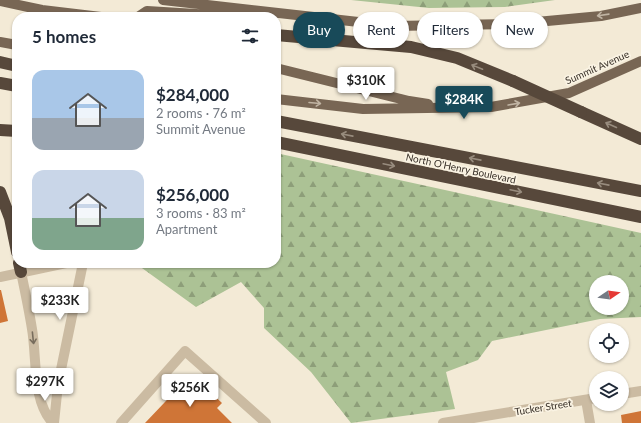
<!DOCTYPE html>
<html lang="en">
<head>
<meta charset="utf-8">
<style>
  :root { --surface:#fff; --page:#f6f6f7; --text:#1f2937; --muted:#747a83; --accent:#184a59 }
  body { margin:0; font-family:Lato,sans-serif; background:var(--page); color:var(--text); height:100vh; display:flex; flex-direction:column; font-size:15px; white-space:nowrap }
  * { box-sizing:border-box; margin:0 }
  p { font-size:13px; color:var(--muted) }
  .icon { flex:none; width:22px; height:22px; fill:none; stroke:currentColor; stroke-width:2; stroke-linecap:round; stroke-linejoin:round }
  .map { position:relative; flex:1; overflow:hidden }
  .panel { position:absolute; left:12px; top:12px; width:269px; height:256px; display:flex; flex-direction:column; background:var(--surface); border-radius:16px; box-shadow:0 1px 3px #0004 }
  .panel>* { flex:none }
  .guide { position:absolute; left:293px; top:12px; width:288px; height:36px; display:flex; gap:8px }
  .needle { width:26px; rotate:77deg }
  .fabs { position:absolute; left:589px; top:275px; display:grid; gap:8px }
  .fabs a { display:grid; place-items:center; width:40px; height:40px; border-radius:50%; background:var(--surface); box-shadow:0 1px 3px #0004; font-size:20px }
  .price { position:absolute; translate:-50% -34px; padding:0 9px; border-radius:4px; background:#fff; color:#222; font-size:13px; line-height:26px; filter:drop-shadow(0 1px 2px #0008) }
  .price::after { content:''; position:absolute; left:50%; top:24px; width:12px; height:9px; margin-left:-6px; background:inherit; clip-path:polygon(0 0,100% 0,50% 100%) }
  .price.current { background:var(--accent); color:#fff }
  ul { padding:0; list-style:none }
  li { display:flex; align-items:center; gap:12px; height:100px; padding:0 20px }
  li span { display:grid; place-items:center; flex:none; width:112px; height:80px; border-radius:12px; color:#555 }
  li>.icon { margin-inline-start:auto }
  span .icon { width:48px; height:48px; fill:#fffc; stroke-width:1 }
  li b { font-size:17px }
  h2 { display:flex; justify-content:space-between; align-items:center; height:48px; padding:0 20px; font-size:17px }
  .pill { padding:0 14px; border-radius:18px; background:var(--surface); box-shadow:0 1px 3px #0004; font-size:14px; line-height:36px }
  .pill.current { background:var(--accent); color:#fff }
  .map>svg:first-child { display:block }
  .forest { fill:url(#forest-firs); fill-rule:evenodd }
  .building { fill:#cf7537 }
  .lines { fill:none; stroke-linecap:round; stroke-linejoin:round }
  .minor { stroke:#cbbba2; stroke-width:10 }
  .major { stroke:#786654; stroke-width:10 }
  .highway { stroke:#57483b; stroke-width:12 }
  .highway-bridge { stroke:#57483b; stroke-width:12 }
  .oneway { stroke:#c0b4a3 }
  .oneway2 { stroke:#988c7e }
  .oneway3 { stroke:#786d5d }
  .labels { text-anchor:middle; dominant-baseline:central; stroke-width:3.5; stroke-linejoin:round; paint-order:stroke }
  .street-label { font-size:10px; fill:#352d25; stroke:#faf3e3 }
</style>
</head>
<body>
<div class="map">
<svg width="641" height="423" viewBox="0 0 641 423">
  <defs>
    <pattern id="forest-firs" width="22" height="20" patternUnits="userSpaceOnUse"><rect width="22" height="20" fill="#acc295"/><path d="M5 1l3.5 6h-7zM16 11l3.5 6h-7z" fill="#8d9e79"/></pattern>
  </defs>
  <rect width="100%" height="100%" fill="#f3ead6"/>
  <!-- forest -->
  <path class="forest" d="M351,0H555L505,7L429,8Z
    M276,153L641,233V317L600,319L492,341L478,360L446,372L455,409L351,423L311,372L264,328V308L241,282L196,307L135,263H276ZM596,282H622V308H596Z"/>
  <!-- building -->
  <path class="building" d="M0,290H1L8,321L0,323Z
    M184,382L192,390L200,382L222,403L217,408L232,423H145Z
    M641,411V423H622L621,415Z"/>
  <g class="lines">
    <!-- minor -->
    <path class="minor" d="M21,272C25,291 29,310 32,329C37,357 32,402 53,423
      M0,277L66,263
      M622,394L641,391
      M586,400L590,423
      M54,423L58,384L83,263
      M121,423L185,351L266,423
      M443,423L596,398"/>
    <!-- major -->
    <path class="major" d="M163,0L394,26L515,24L601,16L641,8
      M0,1L42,10L101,17
      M138,17L147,11L245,17
      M0,42L17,45
      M276,68L409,101L428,104
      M276,99L363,109L491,107L569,93L641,61"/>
    <!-- highway -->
    <path class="highway" d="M276,35L411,47L457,58L513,81
      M0,62L17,66
      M0,83L17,86
      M581,112L641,139
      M276,121L641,191
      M0,130L17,131
      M276,142L641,217
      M0,192L10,218L17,252
      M19,263L21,272"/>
    <!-- highway-bridge -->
    <path class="highway-bridge" d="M513,81L581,112"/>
  </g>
  <!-- one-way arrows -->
  <defs><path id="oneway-shaft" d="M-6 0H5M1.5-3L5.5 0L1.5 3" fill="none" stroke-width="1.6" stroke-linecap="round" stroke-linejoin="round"/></defs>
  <g class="oneway">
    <use href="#oneway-shaft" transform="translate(603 15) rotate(172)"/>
    <use href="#oneway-shaft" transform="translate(315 103) rotate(5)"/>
    <use href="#oneway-shaft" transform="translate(514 104) rotate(-10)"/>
  </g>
  <g class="oneway2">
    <use href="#oneway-shaft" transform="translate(477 67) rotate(-158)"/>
    <use href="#oneway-shaft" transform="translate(611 125) rotate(-156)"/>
    <use href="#oneway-shaft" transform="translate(347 135) rotate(-169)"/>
    <use href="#oneway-shaft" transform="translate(475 159) rotate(-169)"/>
    <use href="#oneway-shaft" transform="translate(389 165) rotate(12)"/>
    <use href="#oneway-shaft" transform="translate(603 184) rotate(-169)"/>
    <use href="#oneway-shaft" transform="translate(516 191) rotate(12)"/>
  </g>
  <use class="oneway3" href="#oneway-shaft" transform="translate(33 338) rotate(84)"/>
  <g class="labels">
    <!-- street labels -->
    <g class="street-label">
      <text transform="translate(597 67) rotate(-24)">Summit Avenue</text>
      <text transform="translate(461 168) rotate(12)">North O'Henry Boulevard</text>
      <text transform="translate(543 407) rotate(-9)">Tucker Street</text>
    </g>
  </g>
</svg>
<div class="fabs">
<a><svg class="needle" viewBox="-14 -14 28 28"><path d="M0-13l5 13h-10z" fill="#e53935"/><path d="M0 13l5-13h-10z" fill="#747a83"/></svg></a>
<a><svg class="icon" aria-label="locate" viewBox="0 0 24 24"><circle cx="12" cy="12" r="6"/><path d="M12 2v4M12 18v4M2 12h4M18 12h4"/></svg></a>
<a><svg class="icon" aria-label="layers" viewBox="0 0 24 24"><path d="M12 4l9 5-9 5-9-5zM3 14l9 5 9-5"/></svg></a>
</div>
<b class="price" style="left:366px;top:101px">$310K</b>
<b class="price current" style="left:464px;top:120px">$284K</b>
<b class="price" style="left:60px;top:321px">$233K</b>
<b class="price" style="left:45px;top:402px">$297K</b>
<b class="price" style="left:190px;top:408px">$256K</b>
<div class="guide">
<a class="pill current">Buy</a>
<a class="pill">Rent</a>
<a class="pill">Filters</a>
<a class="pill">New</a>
</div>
<section class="panel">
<h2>5 homes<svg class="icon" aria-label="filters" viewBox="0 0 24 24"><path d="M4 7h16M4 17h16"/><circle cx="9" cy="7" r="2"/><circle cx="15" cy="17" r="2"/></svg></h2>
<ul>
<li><span style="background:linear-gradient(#a9c7e8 60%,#9aa5b1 0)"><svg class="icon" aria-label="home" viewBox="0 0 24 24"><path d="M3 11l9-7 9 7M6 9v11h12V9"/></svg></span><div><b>$284,000</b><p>2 rooms · 76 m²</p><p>Summit Avenue</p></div></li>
<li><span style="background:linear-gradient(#c9d6e8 60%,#7fa58c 0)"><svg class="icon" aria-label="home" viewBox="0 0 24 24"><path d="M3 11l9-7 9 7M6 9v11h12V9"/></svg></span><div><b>$256,000</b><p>3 rooms · 83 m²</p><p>Apartment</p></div></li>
</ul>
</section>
</div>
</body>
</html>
